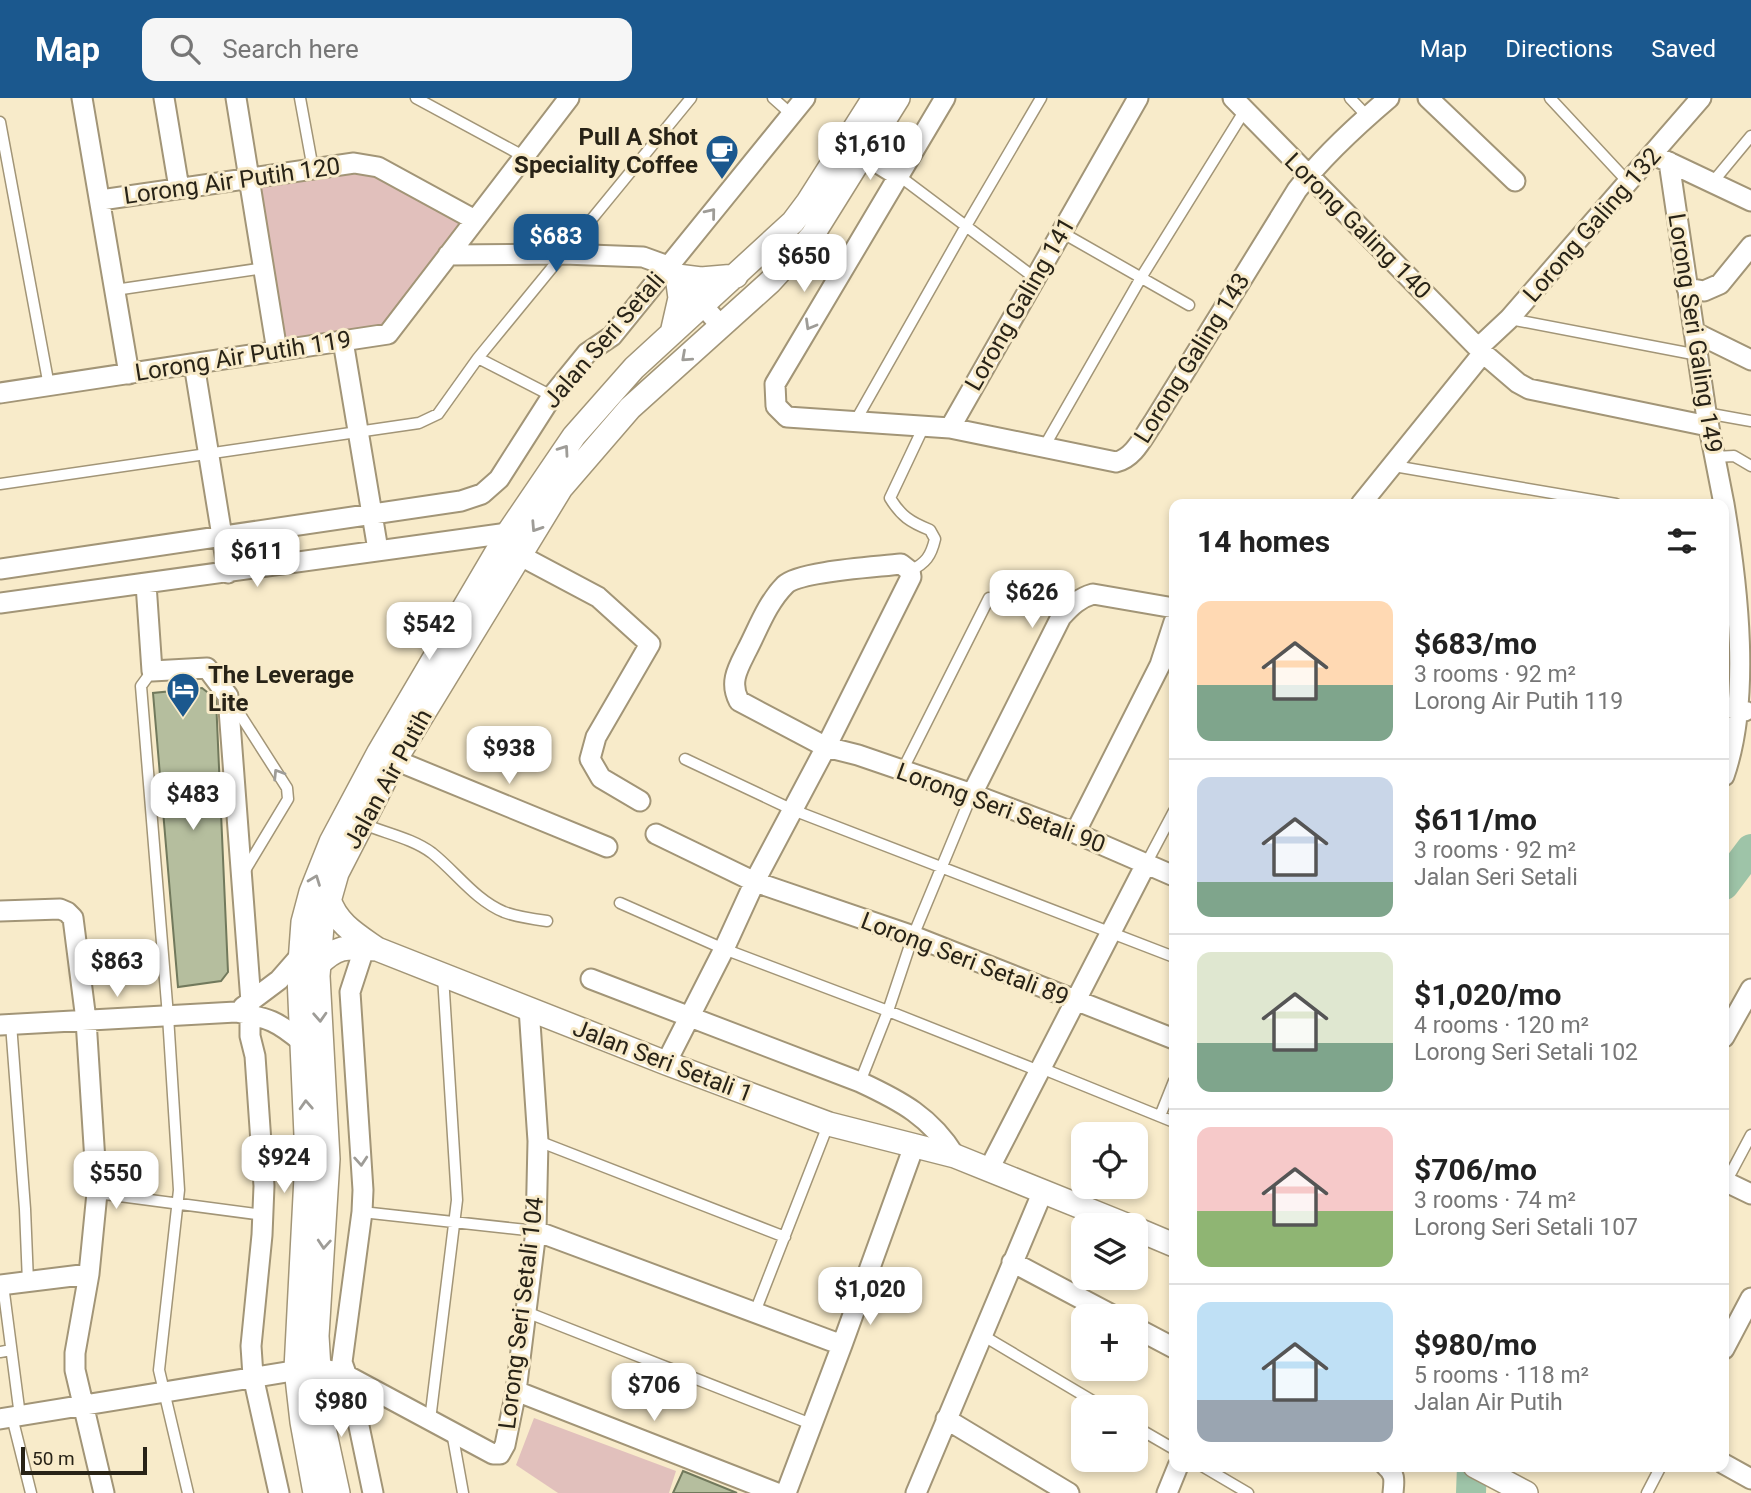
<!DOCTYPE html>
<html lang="en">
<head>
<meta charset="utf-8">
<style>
  :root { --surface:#fff; --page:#f6f6f6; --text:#222; --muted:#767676; --line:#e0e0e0; --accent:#1b588e }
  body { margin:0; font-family:Roboto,sans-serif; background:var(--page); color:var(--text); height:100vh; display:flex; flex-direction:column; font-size:26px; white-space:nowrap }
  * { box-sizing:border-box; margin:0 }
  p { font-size:23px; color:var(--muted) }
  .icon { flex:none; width:38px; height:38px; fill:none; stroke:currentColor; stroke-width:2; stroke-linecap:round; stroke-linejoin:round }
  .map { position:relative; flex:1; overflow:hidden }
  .side { position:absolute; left:1169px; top:401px; width:560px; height:973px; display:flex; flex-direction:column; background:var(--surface); border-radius:14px; box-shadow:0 4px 10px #0003 }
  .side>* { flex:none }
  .buttons { position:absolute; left:1071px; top:1024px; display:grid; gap:14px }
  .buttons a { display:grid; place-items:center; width:77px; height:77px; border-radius:14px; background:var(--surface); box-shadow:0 4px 10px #0003; font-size:35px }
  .scale { position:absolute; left:21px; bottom:18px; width:126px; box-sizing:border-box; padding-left:7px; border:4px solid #282317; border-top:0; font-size:19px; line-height:24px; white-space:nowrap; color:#282317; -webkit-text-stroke:5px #f8ebca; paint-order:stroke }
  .price { position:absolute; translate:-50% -60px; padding:0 16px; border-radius:14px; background:#fff; color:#222; font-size:23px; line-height:46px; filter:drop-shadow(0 2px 4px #0008) }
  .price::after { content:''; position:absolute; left:50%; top:42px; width:21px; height:16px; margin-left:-10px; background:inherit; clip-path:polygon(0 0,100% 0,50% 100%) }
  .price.active { background:var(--accent); color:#fff }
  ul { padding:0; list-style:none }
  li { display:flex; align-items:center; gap:21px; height:175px; padding:0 28px }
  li+li { border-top:2px solid var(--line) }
  li span { display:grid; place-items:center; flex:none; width:196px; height:140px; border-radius:14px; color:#555 }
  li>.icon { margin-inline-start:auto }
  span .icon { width:84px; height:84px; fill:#fffc; stroke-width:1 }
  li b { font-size:30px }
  h2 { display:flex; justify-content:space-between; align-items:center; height:84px; padding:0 28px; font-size:30px }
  header { display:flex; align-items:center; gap:42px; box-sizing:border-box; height:98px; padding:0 35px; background:var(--accent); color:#fff }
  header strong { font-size:33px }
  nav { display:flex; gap:38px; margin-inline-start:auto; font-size:24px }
  .search { width:490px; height:63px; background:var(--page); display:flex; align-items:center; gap:18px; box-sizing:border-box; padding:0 24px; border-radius:14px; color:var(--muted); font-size:26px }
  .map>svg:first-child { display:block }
  .green { fill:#e1c0bc }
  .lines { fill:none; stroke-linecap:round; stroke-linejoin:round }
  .river { stroke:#9ec4a8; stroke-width:30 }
  .building { fill:#b5be9e; stroke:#71795c; stroke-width:2 }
  .service-casing { stroke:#a29577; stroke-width:13 }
  .minor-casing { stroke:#a29577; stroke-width:23 }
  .tertiary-casing { stroke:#a29577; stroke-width:26 }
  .service { stroke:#fff; stroke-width:10 }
  .minor { stroke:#fff; stroke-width:19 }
  .tertiary { stroke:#fff; stroke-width:23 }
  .oneway { stroke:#9e9c97 }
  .labels { text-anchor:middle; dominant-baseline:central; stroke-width:6; stroke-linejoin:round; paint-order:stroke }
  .poi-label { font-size:24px; font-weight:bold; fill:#282317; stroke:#f8ebca; text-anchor:end }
  .street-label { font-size:24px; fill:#282317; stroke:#f8ebca }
</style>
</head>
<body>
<header>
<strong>Map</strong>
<div class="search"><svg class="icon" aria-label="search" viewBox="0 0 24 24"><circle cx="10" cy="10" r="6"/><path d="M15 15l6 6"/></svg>Search here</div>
<nav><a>Map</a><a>Directions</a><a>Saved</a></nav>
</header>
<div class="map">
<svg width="1751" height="1395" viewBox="0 0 1751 1395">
  <rect width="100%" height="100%" fill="#f8ebca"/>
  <!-- green -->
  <path class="green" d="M365,73L464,123L384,229L281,245L257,88Z
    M534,1320L676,1373L669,1395H558L516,1367Z"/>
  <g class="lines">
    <!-- river -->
    <path class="river" d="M1724,787L1751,751
      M1471,1395L1472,1368"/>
  </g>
  <!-- building -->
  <path class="building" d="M202,590L216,601L228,874L221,883L178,889L153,595Z
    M683,1373L737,1395H673Z"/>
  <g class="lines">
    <defs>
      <path id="service" d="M300,0L313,71
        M416,0L525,59
        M773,0L791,16
        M1350,0L1367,18
        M1550,0L1629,85
        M0,24L49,288
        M898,77L1035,180
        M1712,85L1751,38
        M1061,134L1189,207
        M115,192L264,170
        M1510,221L1698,257
        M478,260L552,298
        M1706,315L1751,323
        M856,322L966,128L1041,0
        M1044,349L1142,178L1245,12
        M1715,359L1734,358L1751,368
        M1394,368L1616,406
        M0,386L419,325L438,316L478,260L691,0
        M910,473C926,465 931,458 935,441L930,432C910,424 901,418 890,400L924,328
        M152,573L141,588L168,918L179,1092L159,1272L188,1395
        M232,604L287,690L288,701L244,774
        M685,661L793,712L1174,859
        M902,673L989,500
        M361,725C384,735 412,740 432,755C456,774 475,802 504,814C517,819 532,821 547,823
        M1146,766L1174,713
        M620,805L724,851L888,913L1039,973
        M11,926L25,1111L28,1184
        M1041,970L1174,1024
        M860,984L888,913L913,838L972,696
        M1160,1018L1174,983
        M538,1043L785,1139
        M1725,1086L1751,1037
        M97,1095L263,1117
        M362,1114L536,1133
        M3,1187L20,1318
        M526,1214L811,1326
        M755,1214L828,1027
        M982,1237L1103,1309
        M0,1254L11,1252
        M12,1319L31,1395
        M430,1322L457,1102L443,878
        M1136,1329L1174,1351
        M452,1334L463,1395
        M1202,1368L1248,1395
        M1647,1395L1661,1368"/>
      <path id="minor" d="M82,0L129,276
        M164,0L179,90
        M236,0L277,253
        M945,0L775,286L776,308L787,319L950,330L1116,364C1134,360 1143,339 1153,325L1297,92C1323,58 1356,28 1389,0
        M1233,0L1483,255L1518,285L1529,291L1708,328
        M1428,0L1515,83
        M863,56L897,77
        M1660,60L1751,103
        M1669,64L1706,314L1724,406
        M101,102L354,65L378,69L475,122
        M448,157L564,156L643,159L668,168L721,228
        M1687,190L1704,193L1720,186L1751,148
        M1694,234L1751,262
        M343,243L378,452
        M1478,250L1509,221L1701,0
        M194,266L228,475
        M0,295L388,236L569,0
        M950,330L1138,0
        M1361,406L1483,255
        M1724,406C1738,489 1751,601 1724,678
        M519,457L598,499L650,546L596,639L590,661L601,680L640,703
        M0,471L461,403L482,396L499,381L552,298L587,255L612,238L805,0
        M146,486L152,573L207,570L228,598L251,904
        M0,505L508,435
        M1724,609L1745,613
        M395,662L607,749
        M972,696L1061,519C1071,508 1079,500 1093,496L1174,510
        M1075,735L1160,567L1174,524
        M656,736L755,784L913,838L1174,941
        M0,813L60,811L67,814L73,820L86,922L97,1095L89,1176L75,1255V1272L104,1395
        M364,851L350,894L363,1092L362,1114L342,1264L351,1290L373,1395
        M591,881L860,984C901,1003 931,1019 955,1058
        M243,909L279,882L300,858
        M250,916V938L255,958L264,1088L262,1137L251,1248L253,1278L279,1395
        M0,927L236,914C269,920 277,923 302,944
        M1724,939L1751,891
        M666,965L724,851L757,779L826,649L911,479L910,473L901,466C878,469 799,473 785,487C767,505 758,531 747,552C738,570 729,584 739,603L826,649L858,657L972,696L1075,735L1174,778
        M989,1071L1146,766
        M1724,1083L1751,1096
        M536,1133L842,1247
        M1012,1164L1114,1218
        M0,1187L89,1176
        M1136,1230L1174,1250
        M1724,1251L1751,1200
        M516,1293L777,1395
        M0,1321L317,1269L346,1277L493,1356H500L505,1347L516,1293L536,1133L538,1043L529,910
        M946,1321L1069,1395
        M1724,1366L1751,1381
        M1386,1368C1396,1376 1394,1384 1393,1395
        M786,1395L842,1247L914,1048
        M916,1395L1043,1093
        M1167,1395L1178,1368"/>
      <path id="tertiary" d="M672,235L680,200L677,178L701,181L736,178
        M329,801C336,825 357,837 377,851L666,965L829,1026L955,1058L1126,1127
        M319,866C340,845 350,850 377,851
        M1136,1131L1174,1147
        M1475,1368L1526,1395
        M315,1395L302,1324L296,1271L307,1060L299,878L303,824L311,794L331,744L379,654L508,435L574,338L634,270L793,124L808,104L874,0
        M338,1395L322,1321L317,1238L328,1061L318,878L322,828L337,775L395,662L561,390L630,310L770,184L812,138L898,0"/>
    </defs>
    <!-- service casing -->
    <use href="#service" class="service-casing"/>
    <!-- minor casing -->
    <use href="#minor" class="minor-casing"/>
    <!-- tertiary casing -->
    <use href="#tertiary" class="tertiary-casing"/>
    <!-- service -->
    <use href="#service" class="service"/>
    <!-- minor -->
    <use href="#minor" class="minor"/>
    <!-- tertiary -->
    <use href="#tertiary" class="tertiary"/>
  </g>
  <!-- one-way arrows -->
  <defs><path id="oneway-chevron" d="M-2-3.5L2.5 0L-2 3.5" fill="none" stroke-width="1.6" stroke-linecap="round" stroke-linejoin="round" transform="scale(1.75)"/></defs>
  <g class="oneway">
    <use href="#oneway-chevron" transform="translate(711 115) rotate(-51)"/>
    <use href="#oneway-chevron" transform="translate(810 227) rotate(120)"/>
    <use href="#oneway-chevron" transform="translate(686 259) rotate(138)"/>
    <use href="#oneway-chevron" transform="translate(564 352) rotate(-55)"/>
    <use href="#oneway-chevron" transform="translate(536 429) rotate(123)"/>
    <use href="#oneway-chevron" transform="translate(278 676) rotate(-122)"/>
    <use href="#oneway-chevron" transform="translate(315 782) rotate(-69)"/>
    <use href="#oneway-chevron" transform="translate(320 919) rotate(87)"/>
    <use href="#oneway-chevron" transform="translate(306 1007) rotate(-93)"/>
    <use href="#oneway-chevron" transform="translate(361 1063) rotate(86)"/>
    <use href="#oneway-chevron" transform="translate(324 1146) rotate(94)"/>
  </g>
  <!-- icons -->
  <defs>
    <symbol id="cafe-pin" viewBox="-11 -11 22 30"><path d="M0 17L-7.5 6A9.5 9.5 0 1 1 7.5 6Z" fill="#1b588e" stroke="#f8ebca"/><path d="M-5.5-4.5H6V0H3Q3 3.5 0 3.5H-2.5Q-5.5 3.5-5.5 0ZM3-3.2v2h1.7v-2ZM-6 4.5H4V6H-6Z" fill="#fff"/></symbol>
    <symbol id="hotel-pin" viewBox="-11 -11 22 30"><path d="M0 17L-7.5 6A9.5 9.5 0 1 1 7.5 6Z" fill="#1b588e" stroke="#f8ebca"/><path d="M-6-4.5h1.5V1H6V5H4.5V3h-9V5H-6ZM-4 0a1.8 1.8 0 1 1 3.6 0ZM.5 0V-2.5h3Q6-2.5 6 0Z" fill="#fff"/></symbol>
  </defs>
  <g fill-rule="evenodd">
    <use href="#cafe-pin" x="703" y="34" width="38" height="52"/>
    <use href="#hotel-pin" x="164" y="572" width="38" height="52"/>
  </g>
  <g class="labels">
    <!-- poi labels -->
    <g class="poi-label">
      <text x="698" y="39">Pull A Shot<tspan x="698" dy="28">Speciality Coffee</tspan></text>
      <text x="208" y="577" text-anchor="start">The Leverage<tspan x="208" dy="28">Lite</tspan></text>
    </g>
    <!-- street labels -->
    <g class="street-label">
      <text transform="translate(232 83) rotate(-8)">Lorong Air Putih 120</text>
      <text transform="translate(1592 127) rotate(-49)">Lorong Galing 132</text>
      <text transform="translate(1358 128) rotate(45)">Lorong Galing 140</text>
      <text transform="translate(1020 206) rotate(-60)">Lorong Galing 141</text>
      <text transform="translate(1695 235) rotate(81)">Lorong Seri Galing 149</text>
      <text transform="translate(604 242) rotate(-49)">Jalan Seri Setali</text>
      <text transform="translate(243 258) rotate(-9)">Lorong Air Putih 119</text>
      <text transform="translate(1192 260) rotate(-58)">Lorong Galing 143</text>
      <text transform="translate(388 681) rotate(-61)">Jalan Air Putih</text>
      <text transform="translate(1001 710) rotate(20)">Lorong Seri Setali 90</text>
      <text transform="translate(965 861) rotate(21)">Lorong Seri Setali 89</text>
      <text transform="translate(663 963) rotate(21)">Jalan Seri Setali 1</text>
      <text transform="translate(521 1215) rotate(-83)">Lorong Seri Setali 104</text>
    </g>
  </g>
</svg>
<div class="buttons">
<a><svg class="icon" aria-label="locate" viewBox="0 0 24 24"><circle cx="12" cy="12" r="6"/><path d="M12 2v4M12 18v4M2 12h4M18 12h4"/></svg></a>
<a><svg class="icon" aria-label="layers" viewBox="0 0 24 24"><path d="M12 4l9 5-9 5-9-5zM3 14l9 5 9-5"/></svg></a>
<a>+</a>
<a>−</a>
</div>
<div class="scale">50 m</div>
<b class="price" style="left:870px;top:84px">$1,610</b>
<b class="price active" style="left:556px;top:176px">$683</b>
<b class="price" style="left:804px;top:196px">$650</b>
<b class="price" style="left:257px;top:491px">$611</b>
<b class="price" style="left:1032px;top:532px">$626</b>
<b class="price" style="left:429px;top:564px">$542</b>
<b class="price" style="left:509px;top:688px">$938</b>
<b class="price" style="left:193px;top:734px">$483</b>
<b class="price" style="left:117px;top:901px">$863</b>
<b class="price" style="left:284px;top:1097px">$924</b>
<b class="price" style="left:116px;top:1113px">$550</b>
<b class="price" style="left:870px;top:1229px">$1,020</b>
<b class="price" style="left:654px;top:1325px">$706</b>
<b class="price" style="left:341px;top:1341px">$980</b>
<section class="side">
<h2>14 homes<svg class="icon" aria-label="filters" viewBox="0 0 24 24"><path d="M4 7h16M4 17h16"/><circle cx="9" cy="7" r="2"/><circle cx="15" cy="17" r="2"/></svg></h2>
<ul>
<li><span style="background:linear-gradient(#ffd9b3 60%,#7fa58c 0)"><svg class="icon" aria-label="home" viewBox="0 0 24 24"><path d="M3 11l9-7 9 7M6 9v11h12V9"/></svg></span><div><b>$683/mo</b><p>3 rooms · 92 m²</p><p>Lorong Air Putih 119</p></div></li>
<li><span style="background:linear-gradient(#c9d6e8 75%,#7fa58c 0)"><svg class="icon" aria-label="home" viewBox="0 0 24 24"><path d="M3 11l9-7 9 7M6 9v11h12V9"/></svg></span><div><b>$611/mo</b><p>3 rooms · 92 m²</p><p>Jalan Seri Setali</p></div></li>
<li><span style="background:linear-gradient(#dfe7d0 65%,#7fa58c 0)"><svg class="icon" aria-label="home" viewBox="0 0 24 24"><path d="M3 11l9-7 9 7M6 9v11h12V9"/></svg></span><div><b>$1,020/mo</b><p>4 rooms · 120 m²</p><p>Lorong Seri Setali 102</p></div></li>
<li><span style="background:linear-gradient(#f6c9c9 60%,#8fb573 0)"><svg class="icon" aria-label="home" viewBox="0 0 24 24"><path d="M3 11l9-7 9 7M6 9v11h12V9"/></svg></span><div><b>$706/mo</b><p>3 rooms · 74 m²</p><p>Lorong Seri Setali 107</p></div></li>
<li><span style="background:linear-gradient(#bfe0f5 70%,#9aa5b1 0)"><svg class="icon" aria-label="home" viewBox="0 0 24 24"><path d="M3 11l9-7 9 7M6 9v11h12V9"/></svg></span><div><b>$980/mo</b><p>5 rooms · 118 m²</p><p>Jalan Air Putih</p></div></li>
</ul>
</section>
</div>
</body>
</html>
